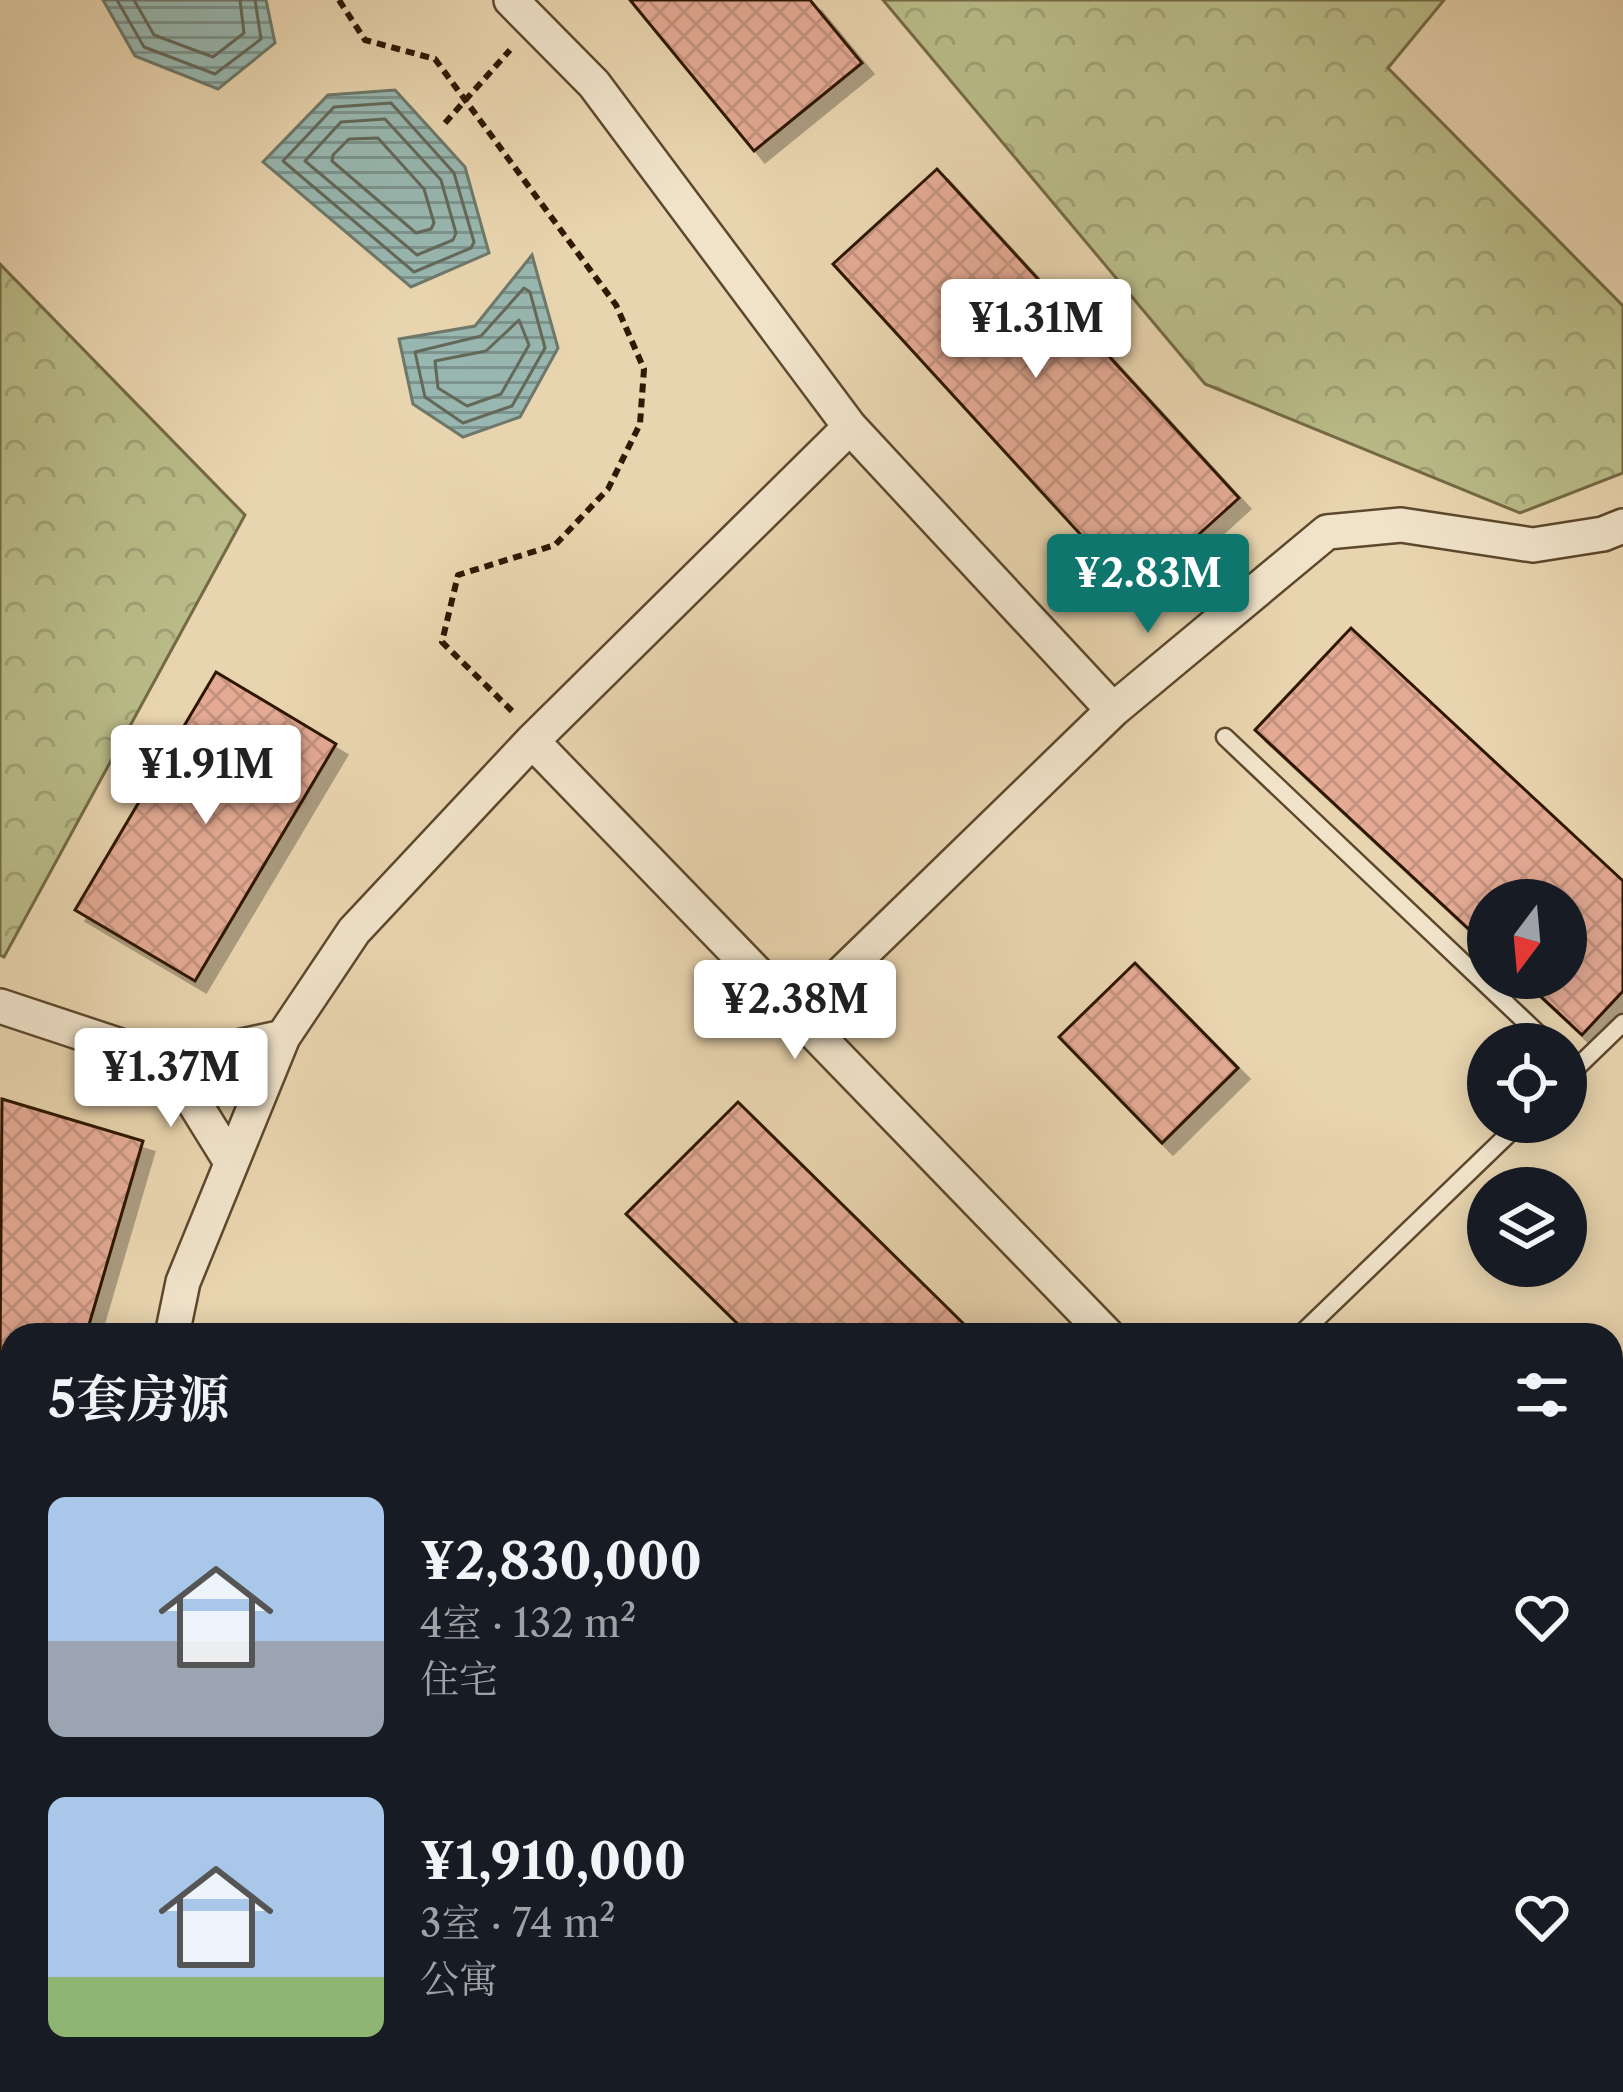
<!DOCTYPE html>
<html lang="zh">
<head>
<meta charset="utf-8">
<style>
  :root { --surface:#171b24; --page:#242831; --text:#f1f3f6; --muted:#9ea1a6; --accent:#0f766e }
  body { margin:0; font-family:"Libre Caslon Text","Noto Serif SC",serif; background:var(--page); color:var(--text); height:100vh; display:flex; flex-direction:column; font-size:45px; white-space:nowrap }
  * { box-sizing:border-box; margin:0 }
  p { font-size:39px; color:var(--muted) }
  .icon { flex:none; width:66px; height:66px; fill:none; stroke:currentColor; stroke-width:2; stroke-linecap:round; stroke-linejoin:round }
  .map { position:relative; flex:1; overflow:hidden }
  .panel { position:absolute; left:0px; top:1323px; width:1623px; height:771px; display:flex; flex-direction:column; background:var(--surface); border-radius:36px 36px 0 0; box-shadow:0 6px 30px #0003 }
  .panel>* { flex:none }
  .needle { width:78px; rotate:196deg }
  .tools { position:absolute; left:1467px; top:879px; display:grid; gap:24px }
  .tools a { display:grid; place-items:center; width:120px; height:120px; border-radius:50%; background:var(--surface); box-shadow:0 6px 30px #0003; font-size:60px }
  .price { position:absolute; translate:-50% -102px; padding:0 27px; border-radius:12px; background:#fff; color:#222; font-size:39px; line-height:78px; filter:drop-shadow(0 3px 6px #0008) }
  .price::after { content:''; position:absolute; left:50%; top:72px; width:36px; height:27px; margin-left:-18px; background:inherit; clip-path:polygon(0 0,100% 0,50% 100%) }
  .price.current { background:var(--accent); color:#fff }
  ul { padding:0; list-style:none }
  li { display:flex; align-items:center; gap:36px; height:300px; padding:0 48px }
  li span { display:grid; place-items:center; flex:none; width:336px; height:240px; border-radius:18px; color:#555 }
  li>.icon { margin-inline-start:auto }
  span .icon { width:144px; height:144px; fill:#fffc; stroke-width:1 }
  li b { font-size:51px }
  h2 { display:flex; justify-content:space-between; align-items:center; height:144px; padding:0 48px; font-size:51px }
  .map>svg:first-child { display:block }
  .forest { fill:url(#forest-crowns); stroke:#746a45; stroke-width:3 }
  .water { fill:url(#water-rules); stroke:#6e786a; stroke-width:3 }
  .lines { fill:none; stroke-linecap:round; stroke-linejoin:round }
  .shore { stroke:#646859; stroke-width:3 }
  .building { fill:url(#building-cross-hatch); stroke:#2f1902; stroke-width:3; filter:url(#shadow) }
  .lane-casing { stroke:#5d482d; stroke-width:21 }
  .street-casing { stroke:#5d482d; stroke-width:38 }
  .path { stroke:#2f1902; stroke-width:6; stroke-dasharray:9 6; stroke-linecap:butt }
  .lane { stroke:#f0e3ca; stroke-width:16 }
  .street { stroke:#f0e3ca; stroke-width:33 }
  .path-bridge { stroke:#2f1902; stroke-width:6; stroke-dasharray:9 6; stroke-linecap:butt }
</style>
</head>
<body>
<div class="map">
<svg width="1623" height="2092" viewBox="0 0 1623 2092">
  <defs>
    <pattern id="forest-crowns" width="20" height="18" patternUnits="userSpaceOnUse" patternTransform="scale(3)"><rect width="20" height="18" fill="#b9bc88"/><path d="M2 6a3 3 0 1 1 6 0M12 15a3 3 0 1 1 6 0" fill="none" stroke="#9fa174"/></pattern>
    <pattern id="water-rules" width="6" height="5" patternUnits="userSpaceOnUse" patternTransform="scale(3)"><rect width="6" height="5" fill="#98b7b0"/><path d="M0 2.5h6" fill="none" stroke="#7c948d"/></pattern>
    <pattern id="building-cross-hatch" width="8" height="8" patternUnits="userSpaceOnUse" patternTransform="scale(3)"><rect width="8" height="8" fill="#e4aa94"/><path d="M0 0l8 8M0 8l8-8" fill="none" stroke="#c4927e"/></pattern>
    <filter id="shadow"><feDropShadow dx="11" dy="11" stdDeviation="0" flood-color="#0004"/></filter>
  </defs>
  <rect width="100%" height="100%" fill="#e8d4ae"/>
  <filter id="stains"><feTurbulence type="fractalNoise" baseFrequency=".00167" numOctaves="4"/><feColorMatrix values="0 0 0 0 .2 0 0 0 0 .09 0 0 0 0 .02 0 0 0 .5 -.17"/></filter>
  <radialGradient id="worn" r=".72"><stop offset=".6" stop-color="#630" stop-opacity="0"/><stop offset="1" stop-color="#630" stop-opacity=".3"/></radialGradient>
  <!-- forest -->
  <path class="forest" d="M883,0H1444L1388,68L1623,306V473L1520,513L1205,384Z
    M0,264L245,515L4,957L0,955Z
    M1623,1756V2092H596L600,2082H1611V1763Z"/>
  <!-- water -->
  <path class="water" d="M103,0H266L275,43L218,89L135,56Z
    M395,90L465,167L489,253L411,287L263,162L328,95Z
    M532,255L558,348L520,417L463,437L413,404L399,339L475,326Z"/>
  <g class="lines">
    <!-- shore -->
    <path class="shore" d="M117,0L144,47L215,74L261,39L255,0
      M134,0L154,35L213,57L244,33L240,0
      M391,103L454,173L474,242L471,248L414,272L283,161L334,107Z
      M385,119L441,180L456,233L453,240L417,255L305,161L341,122Z
      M378,138L424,189L434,223L431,229L416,233L332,161L333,155L349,139Z
      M524,288L530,292L545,348L512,406L463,423L425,397L415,352L481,336Z
      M519,320L529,345L501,394L467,406L438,388L435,361L486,351Z"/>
  </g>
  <!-- building -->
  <path class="building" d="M630,0H810L862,63L754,151Z
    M937,169L1239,498L1134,593L833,264Z
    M1351,628L1623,881V991L1582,1035L1521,978H1566V900H1488V947L1255,730Z
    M216,672L336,744L195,981L75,910Z
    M1135,963L1238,1068L1162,1143L1059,1037Z
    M2,1099L143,1141L86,1335H12V1364L0,1361Z
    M738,1102L975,1335H749L626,1214Z
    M1611,1364L1623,1374V1512L1611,1501Z
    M0,1554L12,1555V1665L0,1753Z"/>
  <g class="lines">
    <defs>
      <path id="lane" d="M1225,737L1549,1044
        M1566,1078L1623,1023
        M1300,1335L1521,1122
        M172,2092L174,2082"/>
      <path id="street" d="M511,0L594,84L850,427L1113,710
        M532,741L1107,1335
        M0,1006L169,1062L283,1037
        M798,1016L1113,710L1327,532L1401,525L1533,545L1603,534L1623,526
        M169,1062L231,1162
        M172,1335L183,1282L283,1037L354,931L532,741L850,427
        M82,2092L84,2082"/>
    </defs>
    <!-- lane casing -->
    <use href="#lane" class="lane-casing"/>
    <!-- street casing -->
    <use href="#street" class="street-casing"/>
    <!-- path -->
    <path class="path" d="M339,0L365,40L435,59L616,305L644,369L640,424L608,489L555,545L458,575L442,642L512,711"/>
    <!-- lane -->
    <use href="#lane" class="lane"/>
    <!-- street -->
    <use href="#street" class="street"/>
    <!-- path-bridge -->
    <path class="path-bridge" d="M445,123L510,50"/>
  </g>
  <rect width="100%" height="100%" filter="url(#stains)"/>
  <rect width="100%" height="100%" fill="url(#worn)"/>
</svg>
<div class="tools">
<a><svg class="needle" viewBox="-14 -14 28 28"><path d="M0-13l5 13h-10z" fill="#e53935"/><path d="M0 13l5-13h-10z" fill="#9ea1a6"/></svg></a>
<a><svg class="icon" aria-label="locate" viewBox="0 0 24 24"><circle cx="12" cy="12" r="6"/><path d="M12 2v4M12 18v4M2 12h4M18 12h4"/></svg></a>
<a><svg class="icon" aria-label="layers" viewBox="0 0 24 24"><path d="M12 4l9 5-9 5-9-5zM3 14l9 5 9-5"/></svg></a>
</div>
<b class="price" style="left:1036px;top:381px">¥1.31M</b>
<b class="price current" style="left:1148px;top:636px">¥2.83M</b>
<b class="price" style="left:206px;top:827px">¥1.91M</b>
<b class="price" style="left:795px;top:1062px">¥2.38M</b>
<b class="price" style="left:171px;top:1130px">¥1.37M</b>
<section class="panel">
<h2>5套房源<svg class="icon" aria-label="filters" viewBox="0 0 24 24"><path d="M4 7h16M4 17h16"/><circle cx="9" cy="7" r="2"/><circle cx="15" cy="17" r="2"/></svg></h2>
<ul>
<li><span style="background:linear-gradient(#a9c7e8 60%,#9aa5b1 0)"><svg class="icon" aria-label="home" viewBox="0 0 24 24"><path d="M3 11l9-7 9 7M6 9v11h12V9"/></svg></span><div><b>¥2,830,000</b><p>4室 · 132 m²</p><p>住宅</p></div><svg class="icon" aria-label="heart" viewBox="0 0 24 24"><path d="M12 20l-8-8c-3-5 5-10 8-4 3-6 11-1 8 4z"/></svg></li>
<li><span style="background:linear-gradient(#a9c7e8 75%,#8fb573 0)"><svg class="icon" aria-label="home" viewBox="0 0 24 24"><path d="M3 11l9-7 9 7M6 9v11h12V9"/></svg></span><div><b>¥1,910,000</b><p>3室 · 74 m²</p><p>公寓</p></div><svg class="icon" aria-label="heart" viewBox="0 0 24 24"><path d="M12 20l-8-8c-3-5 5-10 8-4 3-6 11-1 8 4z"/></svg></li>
</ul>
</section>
</div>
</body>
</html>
